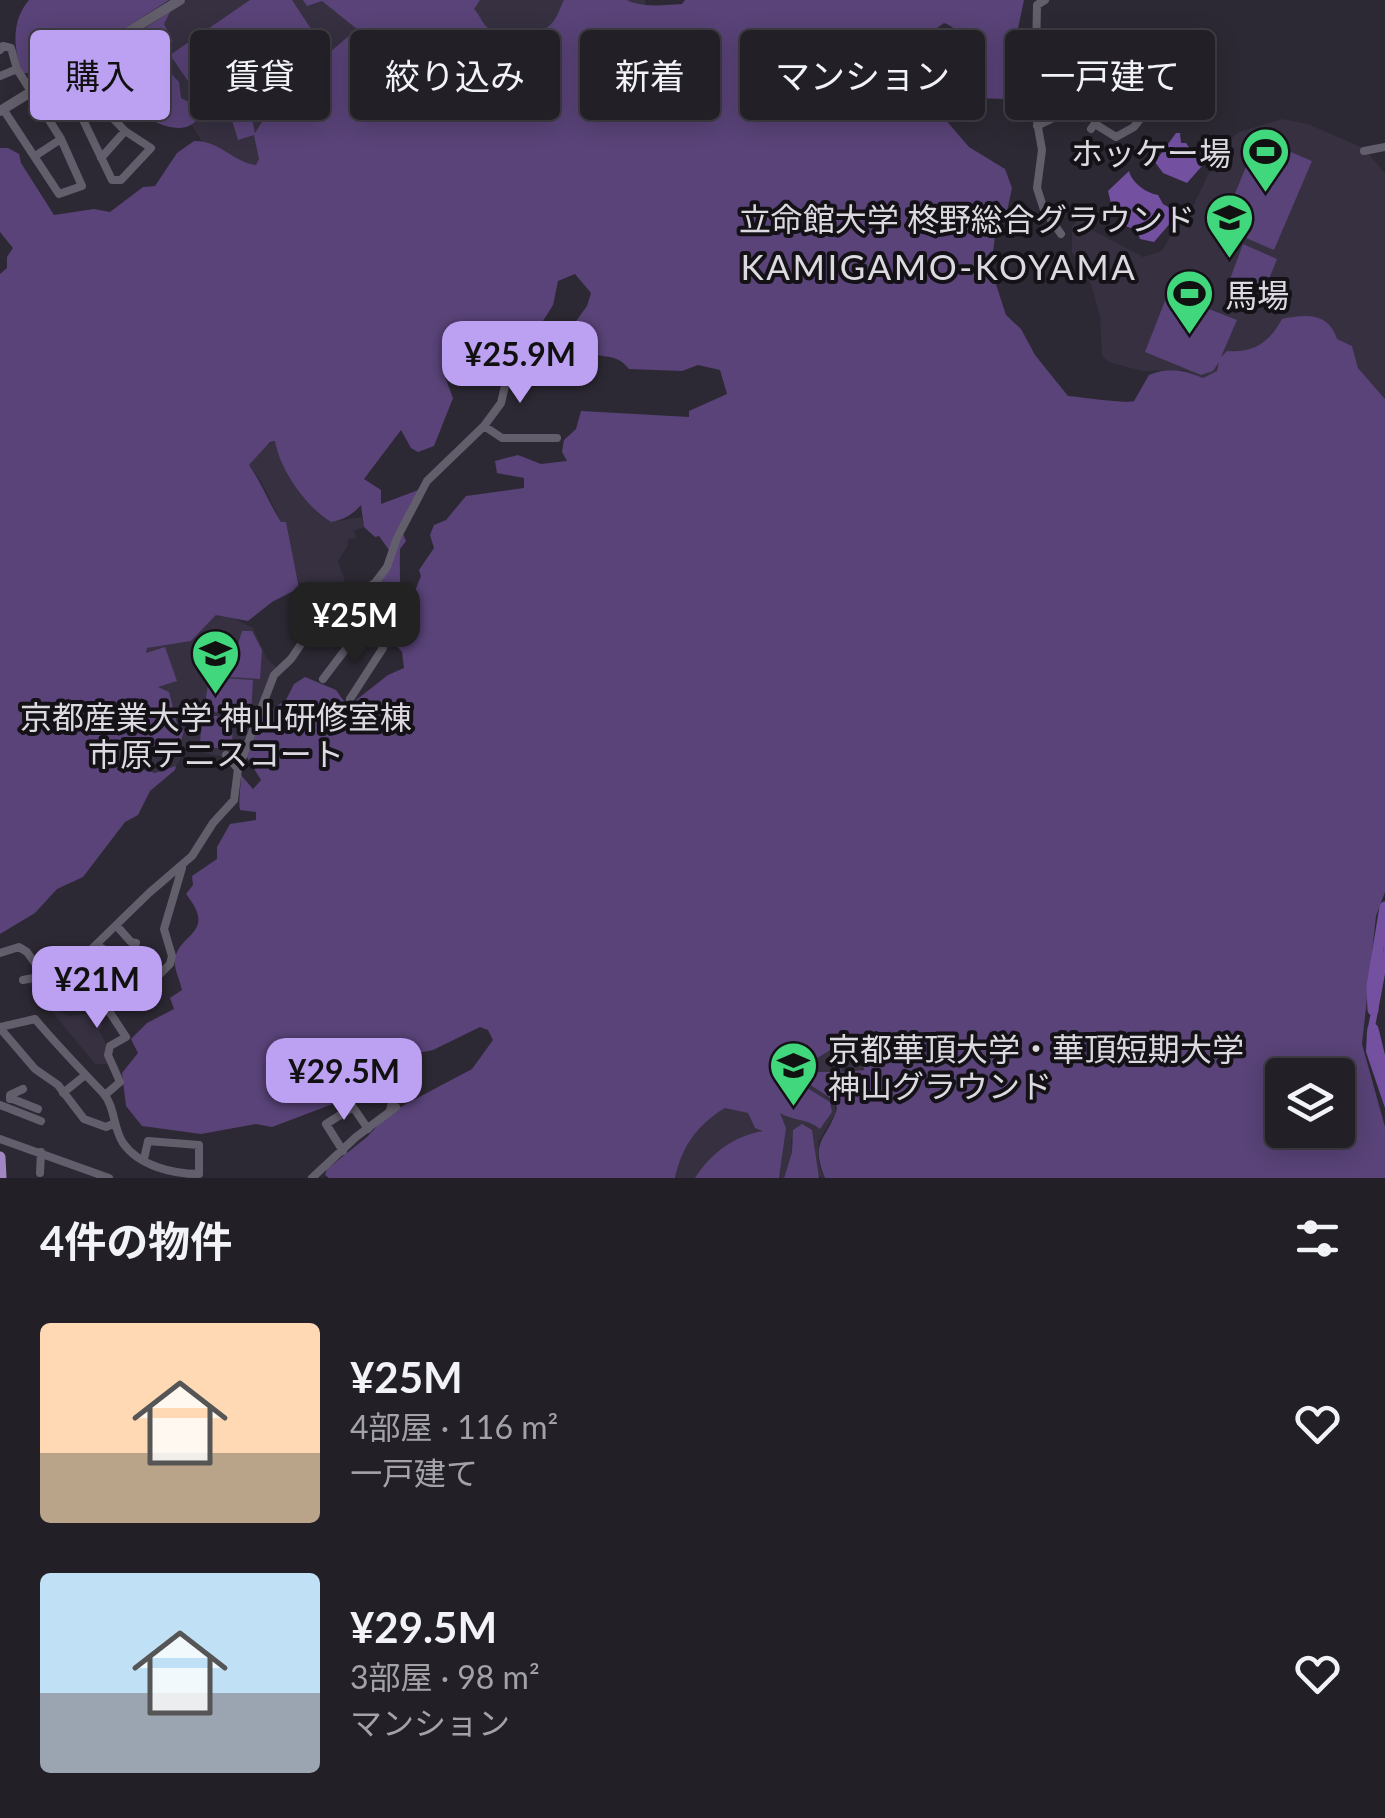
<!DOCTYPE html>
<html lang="ja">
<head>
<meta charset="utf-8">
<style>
  :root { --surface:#221f27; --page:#2a272f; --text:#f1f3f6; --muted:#a2a2a7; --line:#3f3d44; --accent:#bca0f2 }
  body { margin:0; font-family:Lato,"Noto Sans JP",sans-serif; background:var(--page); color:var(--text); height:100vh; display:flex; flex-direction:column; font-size:38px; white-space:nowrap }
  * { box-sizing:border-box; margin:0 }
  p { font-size:32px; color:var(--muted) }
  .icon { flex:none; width:55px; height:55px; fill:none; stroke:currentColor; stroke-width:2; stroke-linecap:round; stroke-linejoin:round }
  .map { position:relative; height:1178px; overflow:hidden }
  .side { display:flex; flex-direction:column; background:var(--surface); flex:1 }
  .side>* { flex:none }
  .banner { position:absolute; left:30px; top:30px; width:1325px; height:90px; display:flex; gap:20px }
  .tools { position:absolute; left:1265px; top:1058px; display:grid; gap:20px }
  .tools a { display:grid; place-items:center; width:90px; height:90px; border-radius:10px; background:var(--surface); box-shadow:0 5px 25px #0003,0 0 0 2px var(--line); font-size:50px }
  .price { position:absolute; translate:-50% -85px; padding:0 22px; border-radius:20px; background:var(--accent); color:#111; font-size:32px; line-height:65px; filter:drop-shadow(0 2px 5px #0008) }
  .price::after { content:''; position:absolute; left:50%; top:60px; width:30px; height:22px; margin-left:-15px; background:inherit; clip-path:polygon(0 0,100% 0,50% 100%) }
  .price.current { background:#222; color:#fff }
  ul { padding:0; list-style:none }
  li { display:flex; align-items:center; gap:30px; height:250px; padding:0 40px }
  li span { display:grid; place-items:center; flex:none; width:280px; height:200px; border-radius:10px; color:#555 }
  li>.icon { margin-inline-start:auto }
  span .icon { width:120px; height:120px; fill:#fffc; stroke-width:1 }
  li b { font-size:42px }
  h2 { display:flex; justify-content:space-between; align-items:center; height:120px; padding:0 40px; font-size:42px }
  .pill { padding:0 35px; border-radius:10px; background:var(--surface); box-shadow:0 5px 25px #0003,0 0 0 2px var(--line); font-size:35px; line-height:90px }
  .pill.current { background:var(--accent); color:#111 }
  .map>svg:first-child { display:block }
  .built { fill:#363041 }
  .green { fill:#594378; fill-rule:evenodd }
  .water { fill:#7350a0 }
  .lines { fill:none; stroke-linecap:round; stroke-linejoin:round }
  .river { stroke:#7350a0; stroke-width:11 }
  .street { stroke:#635e6b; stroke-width:8 }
  .secondary { stroke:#635e6b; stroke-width:10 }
  .primary { stroke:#a087c4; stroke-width:11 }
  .labels { text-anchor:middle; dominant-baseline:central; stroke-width:8; stroke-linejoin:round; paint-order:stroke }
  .poi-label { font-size:32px; fill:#dcd9e0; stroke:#141217; text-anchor:end }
  .neighbourhood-label { font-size:35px; letter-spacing:2.5px; fill:#dcd9e0; stroke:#141217 }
</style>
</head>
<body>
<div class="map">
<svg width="1385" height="1178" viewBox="0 0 1385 1178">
  <rect width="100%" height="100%" fill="#2d2934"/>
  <!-- built -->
  <path class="built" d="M187,0H645V19L579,132L220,171L136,33Z
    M1282,119L1308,124L1363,148L1385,173V399L1358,368L1352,346L1272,337L1253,351L1219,365L1217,371L1203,378L1183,370L1142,371L1109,362L1102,356L1100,316L1091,284L1072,252V226L1093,207L1090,221L1092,230L1143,257L1162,251L1186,209L1191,211L1221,147L1239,132Z
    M276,441L287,472L318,513L331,522L362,517L364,527L353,531L357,538L348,539L347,547L338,561L346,585L328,588L309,582L299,583L281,522L261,481L249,465L265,446Z
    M216,615H227L253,628L267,659L277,668L272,671L247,736L225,757L209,754L190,744L176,766L155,773L135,767L127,769L124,765L128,748L136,746L172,758L180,750L184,731L158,687L145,652L147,648L191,641Z
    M44,978L46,992L61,1012L70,1016L92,1013L103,1026L99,1030L106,1044L105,1054L109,1064H95L27,981Z
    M849,1039L860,1053L864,1068L853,1074L835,1101V1114L818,1142L819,1164L824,1178L818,1176L813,1137L791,1139L792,1152L784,1178H675L680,1156L703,1121L725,1107L749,1113L750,1119L776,1120L800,1084L796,1080L798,1070Z"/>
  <!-- green -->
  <path class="green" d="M29,0H169L68,65C52,73 41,74 23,73C13,49 11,21 29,0Z
    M250,0H292L321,44L213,117L170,55Z
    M303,0H480L474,9C480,15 481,22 488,28C505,42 538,40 553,22C558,16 560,7 564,0H627C642,8 665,5 682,4L685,0H1024L1013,52L1033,55V74L1013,84L1005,99L974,98V87L983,83L978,53C962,45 962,29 944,23L907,50L904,56L938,111L969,147L1005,169L1012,188L1005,220L995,236L991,269L1006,315L1021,329L1035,355L1068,396C1081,397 1127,404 1134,401L1149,375C1170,367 1183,370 1203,378L1217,371L1219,362L1213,371L1201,375L1145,352L1168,293L1237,320L1221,357L1227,351C1254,353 1269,343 1282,319C1304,314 1329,312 1337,339L1352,346L1358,368L1385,399V892L1376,916L1362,1044L1385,1127V1178H825C809,1139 828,1140 837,1108L835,1101L804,1081L803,1076L806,1072H833L838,1063L842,1072L864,1070L860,1053L850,1038L798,1070L796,1081L830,1102L832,1112L820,1129C807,1118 793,1121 780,1113L786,1128L779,1178H695C711,1153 734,1136 763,1131L755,1128L748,1113L725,1108C698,1124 682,1146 675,1178H329L325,1175L327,1169L367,1137L389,1113L472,1069L493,1040L488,1030L480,1027L433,1050L389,1059L375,1066L338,1102L272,1127L256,1124L201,1134L142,1126L126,1106L122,1073L138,1053L131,1039L147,1023L174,1009L170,998L182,990C180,980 173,967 175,958C181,932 217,933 186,894L193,885L192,876L217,859V847L230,824L256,820V812L240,810C238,800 241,787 241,775L253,789L261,780L245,754L263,715L286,700L294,684L305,677L336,690L346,704H351L388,675L404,668L402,652L393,642H383L369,612L345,610L359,607L369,595L403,534L406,541L400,549C400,557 399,587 402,593L413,596L421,576L419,570L434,548L430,535L434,525L446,520L466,496L524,488V478L497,473L495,461L518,455L541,464L567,461L562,452L564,440L576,429L581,411L689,417V411L727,394L720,370L698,365L682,371L629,369C611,344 583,371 571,328L587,306L591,293L575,274L558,281L553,305L543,321L542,337L529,358L507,373L497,371L487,334L484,333L444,362L442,369L453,398L434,446L418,452L411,448L401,430L364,479L381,490V504L421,489L408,509L391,553L379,536L375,537L364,527L361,505C353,514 344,520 331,522C306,507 280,470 275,441L270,442L249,465C262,484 269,503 281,522H286L299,588L272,602L248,621L216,615L191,641L147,648L146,653L165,647L177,681L158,687L169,692L177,723L182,725L184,731L177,757L136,745L128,748L125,764L127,769L135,767L155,773L176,766L175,770L150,791L138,815L125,822L83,877L57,889L35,913L0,934V274L7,268V257L13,248L0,232V148H8L19,154L21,163L54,215L94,209L110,212L143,187L155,186L177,153L194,141C219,140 233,162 256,165L259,159L254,135L238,140L232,120L250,110L255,133L267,114L301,87L323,76L330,52L357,29L322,1L307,6ZM1282,1075H1338V1130H1282Z
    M170,12L164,24L173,41L166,49L163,65L179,82L181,98L203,109C186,158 116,99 99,78V73L124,49L125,41Z
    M1258,138L1312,161L1274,250L1221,227Z
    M1243,244L1277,259L1263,294L1230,279Z
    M242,631H252L262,650L260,679L229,677L231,646L238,644Z
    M209,677L253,680L251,714L204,711Z
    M202,715L233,717L232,749L204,747L200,744Z
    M802,1124L812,1130L819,1178H784L792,1152L793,1130Z"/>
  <!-- water -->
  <path class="water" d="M1176,133H1180L1181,143H1186L1202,166L1187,183L1163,173L1155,162Z
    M1129,171C1132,183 1146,193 1158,195L1163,204L1179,213L1154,242L1140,239L1137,230L1122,225L1118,208L1111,203L1108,191Z
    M1385,902V974L1375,1027L1376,1049L1385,1073V1108L1366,1052L1367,1032L1384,947L1382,910Z"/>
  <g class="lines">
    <!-- river -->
    <path class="river" d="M1373,1010L1372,986L1385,907
      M1373,1029L1385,1078"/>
    <!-- street -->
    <path class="street" d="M1045,0L1037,5L1035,110L1042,150L1037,188L1044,210L1061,234
      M0,50L3,46L11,48L17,69L61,139
      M61,74L112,180H121L151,148L125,131L101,158
      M0,76L17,69
      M1137,93L1169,115
      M72,96L90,94L125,131
      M1036,96L1053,95L1058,115
      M3,109L59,194L82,186L61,139L35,156
      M1095,124L1116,137L1134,127L1152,103
      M1037,126L1080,105L1103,98
      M1091,129L1104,110L1100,83L1125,76
      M1364,151L1385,147
      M484,426L501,403L509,369L525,356
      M329,612L377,637L383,648L350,699
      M320,616L324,589
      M323,679L361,629
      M226,755L238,769
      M116,925L131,942L136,943
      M96,945L107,951L121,973L151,996L156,978L170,964L172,956L164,929L182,868
      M0,953L19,947L27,952L44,976H53L74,966L149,893L192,856L213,823L234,800L238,769L274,675L291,659L320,616L375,583L387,567L397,538L427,481L484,426L502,438H557
      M23,980L44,976
      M104,996L101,999L126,1037L110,1046L108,1055L120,1082L105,1095
      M0,1027L35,1019C57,1045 80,1069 103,1093C115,1106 113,1128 123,1143C139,1166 173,1174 199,1174V1145L148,1141L144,1159
      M0,1028L35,1069L58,1085L84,1119L106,1127L115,1123
      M63,1093L84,1076
      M10,1098L38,1109
      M10,1099V1095L23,1089
      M0,1105L41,1121
      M390,1110L394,1095
      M0,1139L109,1178
      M343,1151L326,1124L353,1107L368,1129
      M40,1173L41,1152
      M312,1178L356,1137L396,1107"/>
    <!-- secondary -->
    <path class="secondary" d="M0,111L180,0"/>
    <!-- primary -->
    <path class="primary" d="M0,1157L1,1178"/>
  </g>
  <!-- icons -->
  <defs>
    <symbol id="stadium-pin" viewBox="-11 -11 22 30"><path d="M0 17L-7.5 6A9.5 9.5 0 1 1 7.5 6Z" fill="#41d77c" stroke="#141217"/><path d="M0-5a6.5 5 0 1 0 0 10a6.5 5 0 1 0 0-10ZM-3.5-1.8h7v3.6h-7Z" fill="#111"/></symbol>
    <symbol id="university-pin" viewBox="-11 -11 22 30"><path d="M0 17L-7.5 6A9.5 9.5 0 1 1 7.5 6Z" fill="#41d77c" stroke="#141217"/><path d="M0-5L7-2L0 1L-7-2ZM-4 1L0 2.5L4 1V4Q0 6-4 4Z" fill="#111"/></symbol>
  </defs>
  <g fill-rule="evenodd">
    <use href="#stadium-pin" x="1238" y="124" width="55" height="75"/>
    <use href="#university-pin" x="1202" y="190" width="55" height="75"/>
    <use href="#stadium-pin" x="1162" y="266" width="55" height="75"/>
    <use href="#university-pin" x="188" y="626" width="55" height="75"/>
    <use href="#university-pin" x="766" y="1038" width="55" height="75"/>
  </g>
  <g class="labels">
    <!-- poi labels -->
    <g class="poi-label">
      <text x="1231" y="152">ホッケー場</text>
      <text x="1195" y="218">立命館大学 柊野総合グラウンド</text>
      <text x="1225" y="294" text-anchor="start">馬場</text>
      <text x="216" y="716" text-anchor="middle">京都産業大学 神山研修室棟<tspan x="216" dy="37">市原テニスコート</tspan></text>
      <text x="828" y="1048" text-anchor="start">京都華頂大学・華頂短期大学<tspan x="828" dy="37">神山グラウンド</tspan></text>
    </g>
    <!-- neighbourhood labels -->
    <g class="neighbourhood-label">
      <text x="939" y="266">KAMIGAMO-KOYAMA</text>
    </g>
  </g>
</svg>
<div class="tools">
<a><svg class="icon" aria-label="layers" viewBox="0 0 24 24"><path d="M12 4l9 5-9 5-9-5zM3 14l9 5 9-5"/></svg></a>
</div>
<b class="price" style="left:520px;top:406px">¥25.9M</b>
<b class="price current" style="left:355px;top:667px">¥25M</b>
<b class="price" style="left:97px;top:1031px">¥21M</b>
<b class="price" style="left:344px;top:1123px">¥29.5M</b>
<div class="banner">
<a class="pill current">購入</a>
<a class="pill">賃貸</a>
<a class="pill">絞り込み</a>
<a class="pill">新着</a>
<a class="pill">マンション</a>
<a class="pill">一戸建て</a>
</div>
</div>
<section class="side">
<h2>4件の物件<svg class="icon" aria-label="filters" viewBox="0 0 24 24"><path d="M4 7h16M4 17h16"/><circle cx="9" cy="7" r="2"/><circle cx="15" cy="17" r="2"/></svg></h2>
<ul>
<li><span style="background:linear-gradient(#ffd9b3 65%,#b9a48a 0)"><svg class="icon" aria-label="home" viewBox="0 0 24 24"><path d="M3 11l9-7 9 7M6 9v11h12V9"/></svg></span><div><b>¥25M</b><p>4部屋 · 116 m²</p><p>一戸建て</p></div><svg class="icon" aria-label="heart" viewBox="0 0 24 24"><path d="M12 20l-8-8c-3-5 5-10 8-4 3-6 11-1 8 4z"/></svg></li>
<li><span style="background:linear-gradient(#bfe0f5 60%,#9aa5b1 0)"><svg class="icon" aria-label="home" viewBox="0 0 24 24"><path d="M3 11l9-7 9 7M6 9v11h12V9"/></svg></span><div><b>¥29.5M</b><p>3部屋 · 98 m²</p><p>マンション</p></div><svg class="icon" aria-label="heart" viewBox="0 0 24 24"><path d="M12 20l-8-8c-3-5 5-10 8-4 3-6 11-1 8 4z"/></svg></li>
</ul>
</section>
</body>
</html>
